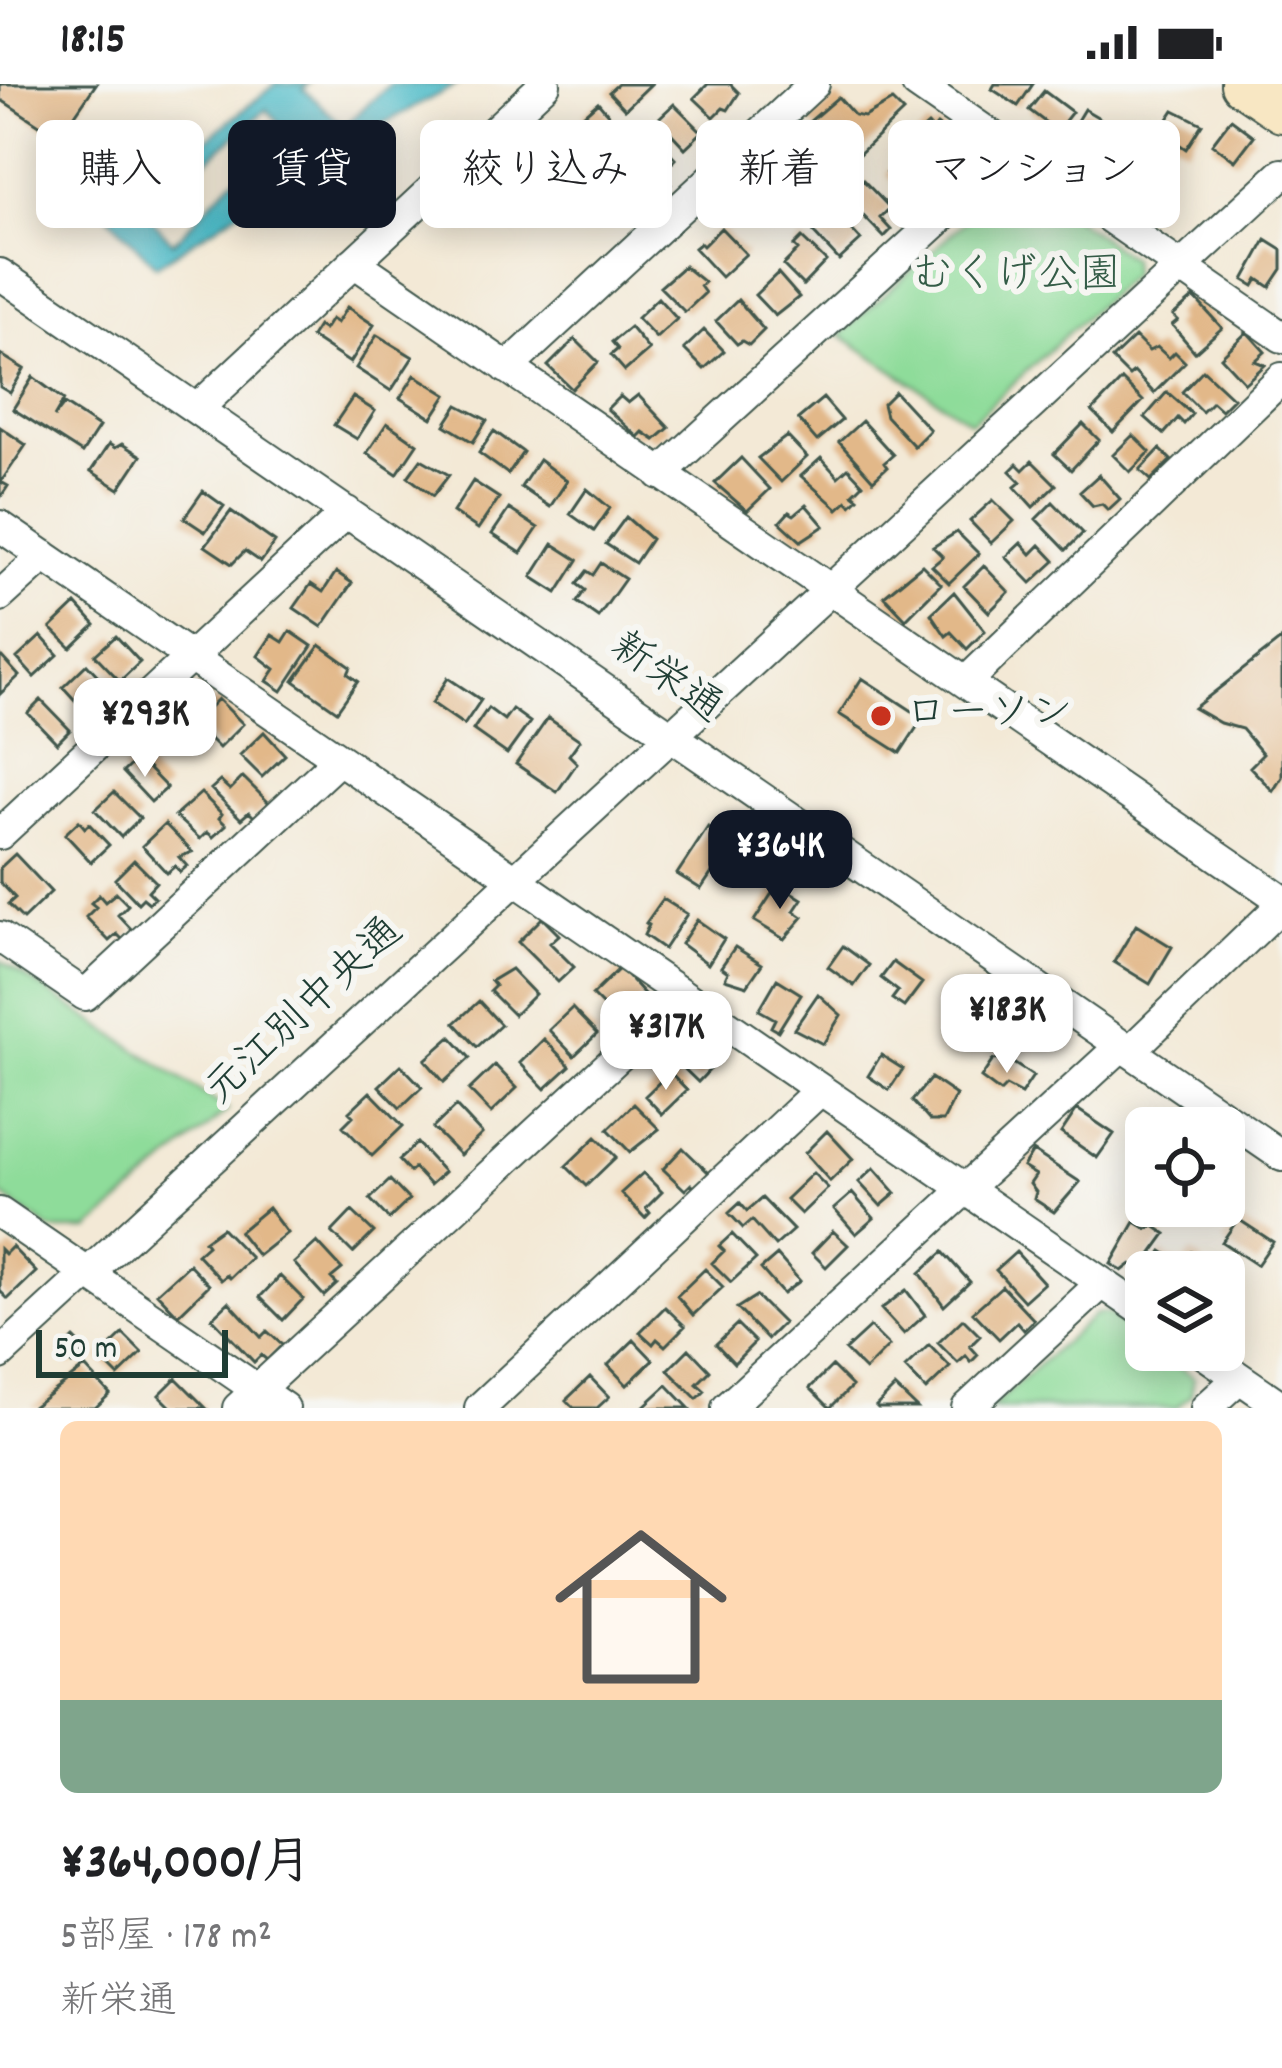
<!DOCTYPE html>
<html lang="ja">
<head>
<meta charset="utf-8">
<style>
  :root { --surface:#fff; --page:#f6f6f6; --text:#202124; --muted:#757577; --accent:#111827 }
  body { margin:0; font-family:Dekko,"Klee One",sans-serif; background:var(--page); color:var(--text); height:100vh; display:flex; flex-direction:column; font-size:45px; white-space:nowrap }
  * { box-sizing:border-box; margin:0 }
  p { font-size:39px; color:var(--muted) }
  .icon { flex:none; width:66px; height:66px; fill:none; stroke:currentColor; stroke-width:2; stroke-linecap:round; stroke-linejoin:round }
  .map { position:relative; height:1324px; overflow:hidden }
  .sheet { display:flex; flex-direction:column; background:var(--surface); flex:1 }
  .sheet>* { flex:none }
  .banner { position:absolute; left:36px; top:36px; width:1212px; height:108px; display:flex; gap:24px }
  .fabs { position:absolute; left:1125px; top:1023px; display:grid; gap:24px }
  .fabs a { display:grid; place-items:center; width:120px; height:120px; border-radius:18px; background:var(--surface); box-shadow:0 6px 30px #0003; font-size:60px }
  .scale { position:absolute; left:36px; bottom:30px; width:192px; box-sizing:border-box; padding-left:12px; border:6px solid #1f3d34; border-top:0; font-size:33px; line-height:42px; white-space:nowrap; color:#1f3d34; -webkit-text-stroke:9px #f6f6f2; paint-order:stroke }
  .price { position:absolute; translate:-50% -102px; padding:0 27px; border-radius:24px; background:#fff; color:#222; font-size:39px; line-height:78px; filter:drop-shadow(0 3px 6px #0008) }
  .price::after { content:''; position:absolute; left:50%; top:72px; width:36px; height:27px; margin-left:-18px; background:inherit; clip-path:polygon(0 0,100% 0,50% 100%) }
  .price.on { background:var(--accent); color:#fff }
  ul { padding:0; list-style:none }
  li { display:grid; align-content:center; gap:24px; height:636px; padding:0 60px }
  li span { display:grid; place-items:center; height:372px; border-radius:18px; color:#555 }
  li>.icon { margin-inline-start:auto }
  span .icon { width:216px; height:216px; fill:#fffc; stroke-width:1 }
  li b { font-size:51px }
  .tag { padding:0 42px; border-radius:18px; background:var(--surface); box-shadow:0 6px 30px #0003; font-size:42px; line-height:108px }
  .tag.on { background:var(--accent); color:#fff }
  .status { display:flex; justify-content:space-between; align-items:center; height:84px; padding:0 60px; background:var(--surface); direction:ltr }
  .status svg { height:33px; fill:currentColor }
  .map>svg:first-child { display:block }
  .green { fill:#8edc9a; stroke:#568c67; stroke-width:3 }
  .water { fill:#4ebbc8; stroke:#367c7e; stroke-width:3; fill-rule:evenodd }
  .building { fill:#e2b889 }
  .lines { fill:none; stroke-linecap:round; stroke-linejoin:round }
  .street-casing { stroke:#3f574c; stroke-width:34 }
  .secondary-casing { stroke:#3f574c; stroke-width:46 }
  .street { stroke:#fff; stroke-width:30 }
  .secondary { stroke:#f8e7c3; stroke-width:42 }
  .poi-dot { fill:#c8321e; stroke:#f6f6f2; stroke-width:4.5 }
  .labels { text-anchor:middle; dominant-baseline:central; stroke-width:12; stroke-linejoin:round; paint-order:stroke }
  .park-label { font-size:42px; fill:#355d48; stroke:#f6f6f2 }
  .street-label { font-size:42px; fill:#1f3d34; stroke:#f6f6f2 }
  .poi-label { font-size:42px; fill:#1f3d34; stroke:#f6f6f2; text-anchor:start }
</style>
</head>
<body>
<div class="status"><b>18:15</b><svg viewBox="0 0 49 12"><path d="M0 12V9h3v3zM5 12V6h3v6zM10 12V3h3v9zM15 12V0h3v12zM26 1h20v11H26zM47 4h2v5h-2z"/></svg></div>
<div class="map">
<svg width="1282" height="1324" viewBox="0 0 1282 1324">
  <rect width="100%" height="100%" fill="#f6f6f2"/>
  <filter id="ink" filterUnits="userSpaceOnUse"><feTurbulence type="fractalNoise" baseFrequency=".00833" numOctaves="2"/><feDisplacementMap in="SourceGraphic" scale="24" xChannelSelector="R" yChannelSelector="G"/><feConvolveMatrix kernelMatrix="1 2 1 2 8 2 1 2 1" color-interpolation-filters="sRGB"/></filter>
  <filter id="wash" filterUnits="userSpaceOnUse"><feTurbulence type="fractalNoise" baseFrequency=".004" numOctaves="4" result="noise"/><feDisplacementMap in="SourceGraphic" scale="48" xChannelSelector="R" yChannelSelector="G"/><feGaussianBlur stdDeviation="2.7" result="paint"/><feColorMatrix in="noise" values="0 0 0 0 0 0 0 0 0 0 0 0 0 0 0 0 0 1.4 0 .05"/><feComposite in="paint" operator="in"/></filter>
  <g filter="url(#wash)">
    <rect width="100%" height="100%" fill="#f3e9d6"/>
    <!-- green -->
    <path class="green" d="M1006,100H1028L1131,175L1132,190L971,338L840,251Z
      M0,876L228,1026L89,1146H51L0,1110Z
      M1108,1229L1146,1258V1266H1157L1194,1294L1191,1311L1176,1324H991L1095,1230Z"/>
    <!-- water -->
    <path class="water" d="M276,0H308L303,5L344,42L390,0H458L313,77L156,182L109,133ZM267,25L297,63L232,96L173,159L145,128Z"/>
    <g id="blocks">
      <!-- building -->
      <path class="building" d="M0,0H96L59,54L0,15Z
        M618,0H651L625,25L609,8Z
        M708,0H730L739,9L728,26L723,24L714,33L694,14Z
        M995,0H1033L1018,22L992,5Z
        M1044,7L1072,28L1057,47L1029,26Z
        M838,13L854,31L864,33L892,17L903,28L853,76L809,38Z
        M598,18L619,43L599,60L585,45L591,41L583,31Z
        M674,20L702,48L685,64L658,35Z
        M1084,25L1106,38L1093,57L1087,53L1078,69L1063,60Z
        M1174,26L1202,40L1186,65L1160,47Z
        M1231,35L1254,52L1235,77L1212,60Z
        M928,41L933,46L937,41L949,50L944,58L952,64L957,62L967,78L947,97L913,65L922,57L917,51Z
        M651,49L676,75L661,90L671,100L663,109L627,72Z
        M1121,52L1146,69L1125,100L1121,97L1118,102L1106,93L1108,88L1100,83Z
        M907,71L926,94L914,103L922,113L913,120L886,89Z
        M1144,80L1153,84L1129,118L1121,112Z
        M628,84L645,102L638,111L642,116L632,123L627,118L619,125L598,100L613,89L617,92Z
        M863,96L890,124L880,134L891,146L884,153L845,113Z
        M836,129L861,156L839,176L814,149Z
        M721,144L746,170L721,193L694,164L700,159L703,162Z
        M802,154L826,177L803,201L783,181L798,166L794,162Z
        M1266,156L1282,166V185L1270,203L1258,195L1254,202L1244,196Z
        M684,182L704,198L700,202L705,209L685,228L660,203Z
        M778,189L799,213L775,232L755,211Z
        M1194,213L1222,244L1195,268L1172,241L1178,236L1173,231Z
        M658,214L677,235L656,254L637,234Z
        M738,216L764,246L749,261L742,257L737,260L716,237Z
        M347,223L374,241L350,279L311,253L318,242L324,246L331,235L337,239Z
        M630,243L649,266L625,287L611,271L618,265L612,258Z
        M704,246L724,267L704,285L684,265Z
        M1247,248L1265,268L1255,277L1265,281L1245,299L1221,273Z
        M377,251L413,273L391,307L356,284Z
        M1135,253L1149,267L1157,263L1169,274L1175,268L1185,278L1154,309L1134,288L1129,292L1112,275Z
        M575,255L598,278L572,305L548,282Z
        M0,270L24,285L10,309L0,303Z
        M1203,286L1233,314L1221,326L1212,318L1202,328L1182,308Z
        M415,291L447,311L432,334L400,314Z
        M33,293L64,316L54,333L64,320L99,343L82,369L13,325Z
        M1122,296L1143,317L1113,348L1092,327Z
        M895,308L930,346L914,362L886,332L883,320Z
        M1167,308L1192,330L1184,340L1178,334L1164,350L1145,333Z
        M638,311L669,344L655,356L643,348L638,353L607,325L620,312L628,319Z
        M353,313L375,327L357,355L334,341Z
        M823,314L842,336L817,357L798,335Z
        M458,321L487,336L473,358L445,341Z
        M862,337L893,371L884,379L887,383L873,396L839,358Z
        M387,339L417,360L397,390L367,369Z
        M1083,340L1099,356L1071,386L1054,370Z
        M0,343L26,361L1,398L8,402L0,414Z
        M494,347L523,368L508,390L479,369Z
        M1133,351L1150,368L1130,388L1113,371Z
        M787,352L807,373L781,398L758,374Z
        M109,360L115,364L122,360L141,372L119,405L91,387Z
        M1160,365L1171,376L1151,396L1140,386Z
        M741,374L770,405L747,427L715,399Z
        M821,374L838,393L848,384L863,400L853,410L858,414L851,421L847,417L838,425L801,392Z
        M421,375L449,391L433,412L408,393Z
        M539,376L567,397L550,423L521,403Z
        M1032,377L1056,401L1033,423L1015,403L1021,398L1010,387L1017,380L1023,386Z
        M1099,391L1120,415L1108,426L1102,420L1093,422L1080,408Z
        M473,397L499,414L478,445L453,428Z
        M587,405L610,424L594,447L570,430Z
        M203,407L224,422L205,448L184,434Z
        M993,416L1014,437L991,459L970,437Z
        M1053,418L1083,449L1066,466L1036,435Z
        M806,421L824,442L801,457L780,438L789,428L794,431Z
        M509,425L538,444L521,469L492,450Z
        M231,427L275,458L261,478L245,467L232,480L205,462Z
        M626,433L651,455L635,479L606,460Z
        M957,448L979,470L949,499L932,482L943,473L933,463Z
        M1021,459L1031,470L1040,461L1055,477L1031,499L1006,473Z
        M553,460L578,476L557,509L532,493Z
        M601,479L625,495L598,533L577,518L585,506L577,500L587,487L593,491Z
        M922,481L941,500L906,535L884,512Z
        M984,482L1009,508L989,528L964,502Z
        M336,488L352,499L322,543L294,524L311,500L323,508Z
        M954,508L985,547L967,565L951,548L946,552L931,530Z
        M76,520L95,541L71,564L51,544Z
        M290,547L312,562L282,607L267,597L275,585L258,572L272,551L283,558Z
        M41,552L58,571L34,593L17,574Z
        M116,552L140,578L120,597L95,571Z
        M1282,555V693L1273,707L1250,683L1263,670L1242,645L1220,639L1194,624Z
        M320,561L351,583L348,590L358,597L337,627L294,597Z
        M0,571L19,592L0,610Z
        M87,580L112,607L84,626L63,603Z
        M448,594L481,616L464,641L432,619Z
        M862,594L923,634L900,669L839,630Z
        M218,615L243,640L219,664L194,639Z
        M41,616L70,646L57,659L28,629Z
        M488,624L504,636L512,625L530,638L507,670L473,646Z
        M548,634L580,656L569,671L577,679L557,708L516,680Z
        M264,648L285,671L262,693L240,671Z
        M138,674L167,704L151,718L123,688Z
        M243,693L269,719L254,733L249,728L241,735L211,705L220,697L230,706Z
        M114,708L140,734L121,753L95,726Z
        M201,709L222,730L219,734L226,741L213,753L207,748L200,755L175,732Z
        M79,737L85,744L89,740L109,761L91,778L65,750Z
        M165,740L192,768L179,773L187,782L180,788L175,782L167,789L142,762Z
        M708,743L732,759L701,805L677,790Z
        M15,770L51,808L23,835L8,820L15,814L0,798V784Z
        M134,776L156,798L148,807L155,814L149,819L143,814L138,819L115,795Z
        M778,800L802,815L794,827L803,833L784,855L754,837Z
        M116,809L128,821L118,831L133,847L123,856L117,850L109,857L86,833L96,823L91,819L99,811L105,818Z
        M663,815L687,830L664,865L644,851L649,841L646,839Z
        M542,834L559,851L550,859L574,883L558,898L518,858Z
        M697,836L724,855L708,880L681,860Z
        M1136,841L1172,863L1150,900L1114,878Z
        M843,862L869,881L854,902L828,883Z
        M735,863L762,880L747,902L725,895L728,888L721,883Z
        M893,878L922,899L904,923L892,915L898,907L881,894Z
        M620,884L645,911L618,937L592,911Z
        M511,885L535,910L514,931L490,907L495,902L491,897Z
        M777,895L801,910L778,947L771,943L775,935L759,926Z
        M818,910L841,931L823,960L794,945Z
        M479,917L501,941L477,963L455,939Z
        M572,924L597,950L574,972L549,946Z
        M689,948L719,976L698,998L668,969Z
        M451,953L470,974L444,998L425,976Z
        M544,955L570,982L545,1005L520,979Z
        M881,971L903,985L889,1006L868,992Z
        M1007,975L1033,992L1021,1010L1006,1002L1000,1008L981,994L993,976Z
        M401,981L422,1003L400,1024L379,1002Z
        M495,981L517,1004L491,1029L469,1006Z
        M670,988L687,1006L662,1030L645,1012Z
        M931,994L956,1011L943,1037H930L912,1017Z
        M370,1008L403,1042L372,1072L343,1042L353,1032L349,1028Z
        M634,1020L659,1045L630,1068L608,1045Z
        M456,1022L482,1050L460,1071L433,1044Z
        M1077,1025L1114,1050L1097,1074L1061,1049Z
        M827,1047L853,1075L830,1097L805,1069Z
        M596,1053L616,1073L586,1102L566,1082Z
        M417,1059L444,1088L430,1101L414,1084L410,1088L399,1076Z
        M683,1064L709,1089L695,1104L691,1100L685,1106L663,1085Z
        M1033,1067L1080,1098L1054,1128L1034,1115L1036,1108L1030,1100L1036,1091L1023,1083Z
        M874,1084L896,1109L881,1122L859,1098Z
        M643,1089L662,1108L646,1124L650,1129L645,1134L621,1109Z
        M813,1089L828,1104L801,1130L786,1115Z
        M390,1096L409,1116L389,1135L370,1115Z
        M852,1109L874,1134L856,1150L834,1125Z
        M762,1114L793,1146L775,1162L752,1136L743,1144L729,1129L740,1119L747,1127Z
        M268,1124L287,1149L258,1172L239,1148Z
        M352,1127L374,1148L353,1169L332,1148Z
        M1238,1135L1273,1158L1257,1181L1222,1158Z
        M1135,1138L1147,1145L1154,1142L1166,1150L1140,1186L1131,1180L1122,1187L1111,1180Z
        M222,1144L251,1174L230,1194L227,1191L221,1196L197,1170L207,1161L204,1157Z
        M833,1147L848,1161L826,1183L812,1169Z
        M732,1150L756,1175L731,1198L712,1179L724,1167L719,1162Z
        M317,1158L342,1185L331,1194L337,1200L324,1212L294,1179Z
        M12,1163L36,1188L8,1215L0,1207V1165L5,1170Z
        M1162,1167L1182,1180L1191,1168L1203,1176L1195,1188H1148Z
        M943,1168L970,1198L944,1222L920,1189Z
        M1016,1168L1044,1199L1024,1217L996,1186Z
        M777,1171L800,1197L783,1210L761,1185Z
        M189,1180L209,1201L178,1231L157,1209Z
        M705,1185L723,1203L693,1231L677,1212Z
        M280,1192L303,1215L283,1236L260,1213Z
        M1002,1202L1034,1236L1024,1246L1017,1238L999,1255L973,1228Z
        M906,1206L925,1231L904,1250L881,1225Z
        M756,1212L783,1239L767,1255L737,1224Z
        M229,1218L261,1253L267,1247L282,1261L267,1276L261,1271L254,1278L212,1234Z
        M665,1223L685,1242L665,1262L657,1255L653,1260L640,1248Z
        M963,1235L980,1252L970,1262L978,1271L971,1278L966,1272L958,1279L938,1259Z
        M737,1240L755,1258L734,1279L716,1260Z
        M870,1243L889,1262L865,1286L845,1266Z
        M123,1250L142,1269L118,1292L99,1273Z
        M74,1254L86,1266L72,1281L59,1269Z
        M634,1256L653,1276L627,1301L608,1281Z
        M929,1261L950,1283L926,1306L905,1284Z
        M689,1265L710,1287L697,1300L705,1307L697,1315L668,1286Z
        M832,1282L852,1302L830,1324L810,1304Z
        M85,1283L110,1310L95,1324H31Z
        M590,1293L609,1313L597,1324H574L566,1316Z
        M176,1294L206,1324H172L159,1311Z
        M667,1301L689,1324H642Z
        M895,1303L917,1324H878L876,1322Z"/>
    </g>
  </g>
  <g filter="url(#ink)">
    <use href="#blocks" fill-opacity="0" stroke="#3f574c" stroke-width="3"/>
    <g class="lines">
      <defs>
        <path id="street" d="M917,0L1282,253
          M354,178L1282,816
          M0,190L1282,1072
          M507,284L814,0
          M197,325L545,0
          M660,390L1014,67
          M0,442L1146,1229
          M0,512L44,472
          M967,597L1282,294
          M0,750L347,428
          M0,853L85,911L339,675
          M1130,967L1282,821
          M0,1129L284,1324
          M1199,1266L1282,1323
          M0,1270L1282,90
          M238,1324L684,912
          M480,1324L820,1006
          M727,1324L1122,961
          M967,1324L1102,1199
          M1206,1324L1239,1294"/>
        <path id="secondary" d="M1242,0L1282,27"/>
      </defs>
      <!-- street casing -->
      <use href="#street" class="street-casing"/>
      <!-- secondary casing -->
      <use href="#secondary" class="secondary-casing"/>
      <!-- street -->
      <use href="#street" class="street"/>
      <!-- secondary -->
      <use href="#secondary" class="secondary"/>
    </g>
  </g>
  <!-- markers -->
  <circle class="poi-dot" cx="881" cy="632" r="12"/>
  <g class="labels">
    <!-- park labels -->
    <g class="park-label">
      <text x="1016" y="194">むくげ公園</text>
    </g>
    <!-- street labels -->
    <g class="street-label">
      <text transform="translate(665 596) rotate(35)">新栄通</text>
      <text transform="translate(306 929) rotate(-43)">元江別中央通</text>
    </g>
    <!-- poi labels -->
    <g class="poi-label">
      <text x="905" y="632">ローソン</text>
    </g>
  </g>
</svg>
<div class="fabs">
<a><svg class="icon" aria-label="locate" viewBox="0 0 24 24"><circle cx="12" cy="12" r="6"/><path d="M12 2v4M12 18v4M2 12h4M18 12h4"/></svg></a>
<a><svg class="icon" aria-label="layers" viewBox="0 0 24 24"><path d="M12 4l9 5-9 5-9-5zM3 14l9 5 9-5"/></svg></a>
</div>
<div class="scale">50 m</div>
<b class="price" style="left:145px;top:696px">¥293K</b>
<b class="price on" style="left:780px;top:828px">¥364K</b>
<b class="price" style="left:1007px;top:992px">¥183K</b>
<b class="price" style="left:666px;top:1009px">¥317K</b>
<div class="banner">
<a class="tag">購入</a>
<a class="tag on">賃貸</a>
<a class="tag">絞り込み</a>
<a class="tag">新着</a>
<a class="tag">マンション</a>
</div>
</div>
<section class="sheet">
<ul>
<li><span style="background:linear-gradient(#ffd9b3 75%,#7fa58c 0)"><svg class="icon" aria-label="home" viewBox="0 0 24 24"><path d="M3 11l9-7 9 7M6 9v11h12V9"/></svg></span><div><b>¥364,000/月</b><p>5部屋 · 178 m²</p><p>新栄通</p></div></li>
</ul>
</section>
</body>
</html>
